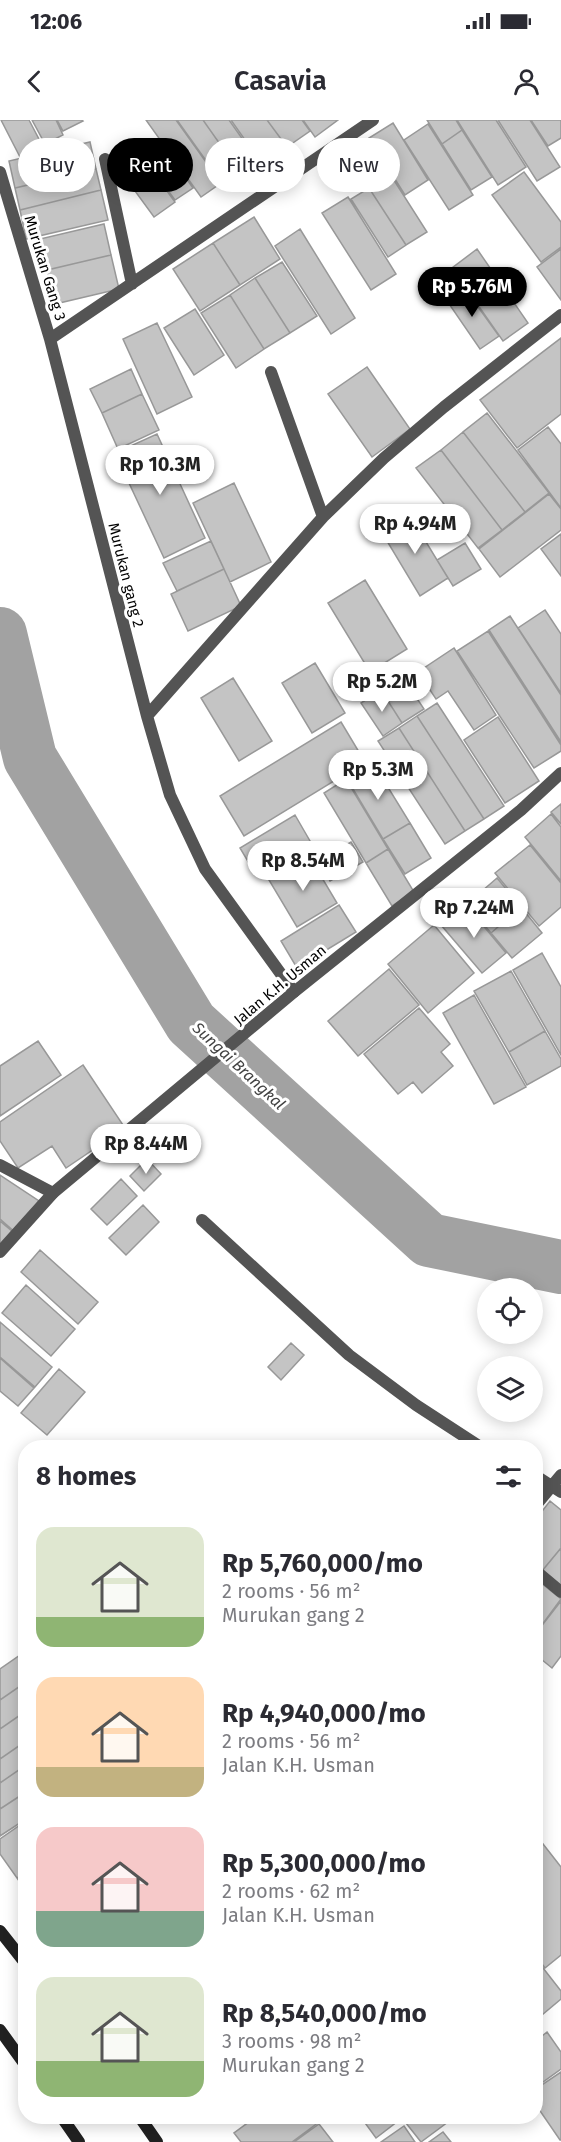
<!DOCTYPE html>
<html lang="en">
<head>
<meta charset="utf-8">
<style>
  :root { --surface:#fff; --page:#f2f2f3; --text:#2b2b33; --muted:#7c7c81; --accent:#000 }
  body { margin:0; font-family:"Fira Sans",sans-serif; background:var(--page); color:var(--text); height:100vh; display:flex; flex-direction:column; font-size:22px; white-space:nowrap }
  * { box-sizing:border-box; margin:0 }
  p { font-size:20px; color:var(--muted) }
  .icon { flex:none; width:33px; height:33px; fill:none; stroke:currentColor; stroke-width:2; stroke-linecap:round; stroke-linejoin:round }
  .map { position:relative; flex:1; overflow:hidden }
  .sheet { position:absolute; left:18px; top:1320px; width:525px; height:684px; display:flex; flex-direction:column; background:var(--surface); border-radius:24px; box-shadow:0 3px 15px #0003 }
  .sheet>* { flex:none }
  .top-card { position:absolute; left:18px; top:18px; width:525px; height:54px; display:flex; gap:12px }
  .tools { position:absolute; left:477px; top:1158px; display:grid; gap:12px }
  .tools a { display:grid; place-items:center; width:66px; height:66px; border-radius:50%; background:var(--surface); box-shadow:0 3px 15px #0003; font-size:30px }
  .price { position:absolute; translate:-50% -51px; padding:0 14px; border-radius:21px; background:#fff; color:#222; font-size:20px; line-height:39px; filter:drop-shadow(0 2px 3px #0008) }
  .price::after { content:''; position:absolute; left:50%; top:36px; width:18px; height:14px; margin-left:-9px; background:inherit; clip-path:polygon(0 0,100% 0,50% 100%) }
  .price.selected { background:var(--accent); color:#fff }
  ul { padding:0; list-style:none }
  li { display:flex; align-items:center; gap:18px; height:150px; padding:0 18px }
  li span { display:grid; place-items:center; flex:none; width:168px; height:120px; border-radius:18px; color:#555 }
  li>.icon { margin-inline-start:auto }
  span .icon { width:72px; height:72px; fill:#fffc; stroke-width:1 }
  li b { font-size:26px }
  h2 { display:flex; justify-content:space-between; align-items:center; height:72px; padding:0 18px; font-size:26px }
  .tag { padding:0 21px; border-radius:27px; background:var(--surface); box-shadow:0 3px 15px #0003; font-size:21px; line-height:54px }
  .tag.selected { background:var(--accent); color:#fff }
  .status { display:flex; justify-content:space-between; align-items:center; height:42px; padding:0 30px; background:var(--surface); direction:ltr }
  .status svg { height:16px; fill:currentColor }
  header { display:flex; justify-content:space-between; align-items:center; height:78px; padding:0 18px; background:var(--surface); font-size:27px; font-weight:600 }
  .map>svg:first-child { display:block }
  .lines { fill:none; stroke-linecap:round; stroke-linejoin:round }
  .river { stroke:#a2a2a2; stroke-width:54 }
  .building { fill:#c4c4c4; stroke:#989898; stroke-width:1.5 }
  .minor { stroke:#545454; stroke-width:12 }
  .tertiary { stroke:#545454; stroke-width:12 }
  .secondary { stroke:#212121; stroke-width:12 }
  .labels { text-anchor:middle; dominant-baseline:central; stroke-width:6; stroke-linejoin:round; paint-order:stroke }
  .street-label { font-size:15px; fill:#000; stroke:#fff }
  .water-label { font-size:16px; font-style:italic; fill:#434343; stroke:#fff }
</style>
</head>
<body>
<div class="status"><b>12:06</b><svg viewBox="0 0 49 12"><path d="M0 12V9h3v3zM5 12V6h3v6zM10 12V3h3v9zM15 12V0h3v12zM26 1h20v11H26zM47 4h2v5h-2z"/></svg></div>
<header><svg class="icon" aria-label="back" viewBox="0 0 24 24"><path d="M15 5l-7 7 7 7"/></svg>Casavia<svg class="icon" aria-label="person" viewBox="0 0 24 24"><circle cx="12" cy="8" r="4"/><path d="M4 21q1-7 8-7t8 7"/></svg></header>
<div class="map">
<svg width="561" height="2022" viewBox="0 0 561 2022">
  <rect width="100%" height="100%" fill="#fff"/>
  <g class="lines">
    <!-- river -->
    <path class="river" d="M0,514L30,638L191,903L429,1120L561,1147"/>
  </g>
  <!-- building -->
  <path class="building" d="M1,0H29L42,25L20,37Z
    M32,0H56L63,15L45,24Z
    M57,0H82L83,1L63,11Z
    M146,0H176L221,63L201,77Z
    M177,0H203L234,44L217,56Z
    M203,0H229L251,31L234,44Z
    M231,0H267L287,27L262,44Z
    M267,0H302L310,11L287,27Z
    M303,0H338L315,17Z
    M427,0H456L462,10L442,24Z
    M457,0H496L526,47L498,65Z
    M498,0H530L560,47L537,61Z
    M531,0H561V18L548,26Z
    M393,3L428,60L405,75L369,18Z
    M428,4L473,75L449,90L404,20Z
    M462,10L492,57L471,70L442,24Z
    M90,22L96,49L15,68L9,41Z
    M137,30L175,82L154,97L116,45Z
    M176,44L193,68L175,80L158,57Z
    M96,49L101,70L20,90L15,68Z
    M524,52L561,102V127L541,142L492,75Z
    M390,54L427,112L406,125L369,68Z
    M369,68L406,125L388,137L351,79Z
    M101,70L108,100L26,119L20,90Z
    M348,77L396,154L371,170L322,93Z
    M254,97L280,139L240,165L213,123Z
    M104,104L111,135L47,150L40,119Z
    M300,109L355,198L331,214L275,126Z
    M213,123L240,165L200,191L173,149Z
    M477,129L528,203L503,221L452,148Z
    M561,129V180L537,147Z
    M111,135L119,169L55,184L47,150Z
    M282,142L317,196L290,213L255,158Z
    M255,158L290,213L264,229L230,175Z
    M463,166L499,216L480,229L445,178Z
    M230,175L264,229L236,248L201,193Z
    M195,189L224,235L194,255L164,208Z
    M157,203L192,277L157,294L123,219Z
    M561,218V294L517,328L480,280Z
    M367,247L410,309L372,337L328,274Z
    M131,249L142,274L102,293L90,269Z
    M142,274L159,310L118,329L102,293Z
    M487,293L549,373L525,392L463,312Z
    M548,307L561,324V388L518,330Z
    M463,312L525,392L502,410L441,330Z
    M157,314L205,418L164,438L115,333Z
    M441,330L502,410L478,428L416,348Z
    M234,363L271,442L230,462L193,383Z
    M549,374L561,389V410L500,457L479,429Z
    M409,394L448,458L420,476L381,411Z
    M561,414V456L541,429Z
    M211,421L224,449L177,471L163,443Z
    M465,423L481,449L453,466L437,440Z
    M224,449L241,486L188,511L171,474Z
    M365,460L407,529L370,552L328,483Z
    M545,490L561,514V573L518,508Z
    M510,496L561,575V622L489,510Z
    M488,511L561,625V631L534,648L457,531Z
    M454,528L496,595L474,610L448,571L436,579L418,552Z
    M315,543L345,593L312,613L282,563Z
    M402,556L424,589L402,603L381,570Z
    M233,558L272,621L239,641L201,578Z
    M381,570L402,603L383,616L361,583Z
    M437,583L504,686L484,699L417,596Z
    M417,596L484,699L465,711L399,608Z
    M498,597L539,661L505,683L464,620Z
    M341,602L365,642L244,716L220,676Z
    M399,608L465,711L445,724L378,621Z
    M373,643L410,703L383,719L347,659Z
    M346,659L388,729L366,743L324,673Z
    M561,684V704L551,692Z
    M551,694L561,707V761L525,717Z
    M295,695L310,721L256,755L240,728Z
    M410,703L431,738L405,754L383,719Z
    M351,722L363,742L330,761L319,741Z
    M530,725L561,763V787L539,806L495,753Z
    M388,729L414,772L392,786L366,743Z
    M309,736L337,783L297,807L269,760Z
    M497,758L521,787L491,813L467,784Z
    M339,785L356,812L297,848L281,821Z
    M466,785L506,833L482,853L441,805Z
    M521,787L542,813L512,838L491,813Z
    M434,805L474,853L428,893L388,844Z
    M542,833L561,867V935L513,850Z
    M389,849L419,885L358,936L328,901Z
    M511,851L545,911L509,932L474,871Z
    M474,875L526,967L494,984L443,893Z
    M419,888L450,924L441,932L453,946L422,973L413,962L398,974L364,934Z
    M545,911L561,939V946L527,965L509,932Z
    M38,921L61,955L0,996V946Z
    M83,945L125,1008L66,1048L52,1026L18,1048L0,1021V1002Z
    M147,1039L161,1054L144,1071L130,1056Z
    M0,1055L39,1081L16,1113L0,1099Z
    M121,1059L137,1076L107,1105L91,1089Z
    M143,1085L159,1102L126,1135L109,1118Z
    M0,1101L13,1112L0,1127Z
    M40,1130L98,1182L78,1204L21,1152Z
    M26,1165L75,1209L51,1236L2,1193Z
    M0,1202L52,1247L35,1267L0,1237Z
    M291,1223L304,1235L281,1260L268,1247Z
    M0,1238L34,1268L18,1286L0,1271Z
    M59,1249L85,1272L47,1315L21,1293Z
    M550,1381L561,1390V1428L542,1451L536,1445V1399Z
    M561,1428V1467L542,1451Z
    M536,1459L561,1479L536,1513Z
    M561,1481V1536L552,1548L536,1535V1513Z
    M26,1531V1562L0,1580V1549Z
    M26,1562V1591L0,1609V1580Z
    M26,1591V1621L0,1639V1609Z
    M26,1621V1645L0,1663V1639Z
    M26,1645V1672L0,1689V1663Z
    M26,1672V1699L0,1716V1689Z
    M26,1701V1752L17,1758L0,1734V1719Z
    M536,1715L561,1747V1835L545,1848L536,1836Z
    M26,1752V1771L17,1758Z
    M536,1839L561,1871V1879L536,1900Z
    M547,1912L561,1932V1949L536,1967V1921Z
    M561,1952V2020H560L536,1985V1969Z
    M257,1996H327L292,2022H241L234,2013Z
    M360,1996H394L398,2001L376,2018Z
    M414,1996H456L421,2022L406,2003Z
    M319,2004L333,2022H294Z
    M404,2006L415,2022H381Z
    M443,2012L451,2022H429Z"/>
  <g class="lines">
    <!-- minor -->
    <path class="minor" d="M105,39L132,164
      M0,52L50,219
      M271,252L323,397
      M147,596L323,397L384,338L444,287L561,195
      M294,872L205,749L170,675L147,596L50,219L373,0
      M0,1045L53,1073
      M202,1100L349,1235L416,1285L482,1328
      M536,1356L561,1372
      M536,1385L561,1355
      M536,1451L561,1472"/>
    <!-- tertiary -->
    <path class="tertiary" d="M0,1132L53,1073L294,872L521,690L561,653"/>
    <!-- secondary -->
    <path class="secondary" d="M0,1811L26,1844
      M0,1910L26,1946
      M61,1996L79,2022
      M139,1996L157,2022"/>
  </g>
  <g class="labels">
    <!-- street labels -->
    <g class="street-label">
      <text transform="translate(45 148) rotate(73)">Murukan Gang 3</text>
      <text transform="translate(126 455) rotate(76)">Murukan gang 2</text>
      <text transform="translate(280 865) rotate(-40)">Jalan K.H. Usman</text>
    </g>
    <!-- water labels -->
    <g class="water-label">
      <text transform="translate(239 946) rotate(43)">Sungai Brangkal</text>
    </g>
  </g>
</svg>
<div class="tools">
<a><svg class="icon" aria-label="locate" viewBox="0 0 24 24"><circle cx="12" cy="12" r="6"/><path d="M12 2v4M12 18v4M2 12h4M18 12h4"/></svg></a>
<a><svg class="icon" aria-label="layers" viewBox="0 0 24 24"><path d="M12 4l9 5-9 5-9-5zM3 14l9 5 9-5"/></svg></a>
</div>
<b class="price selected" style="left:472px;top:198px">Rp 5.76M</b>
<b class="price" style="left:160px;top:376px">Rp 10.3M</b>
<b class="price" style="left:415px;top:435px">Rp 4.94M</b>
<b class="price" style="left:382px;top:593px">Rp 5.2M</b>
<b class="price" style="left:378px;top:681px">Rp 5.3M</b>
<b class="price" style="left:303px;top:772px">Rp 8.54M</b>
<b class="price" style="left:474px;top:819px">Rp 7.24M</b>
<b class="price" style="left:146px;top:1055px">Rp 8.44M</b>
<div class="top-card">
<a class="tag">Buy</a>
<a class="tag selected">Rent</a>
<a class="tag">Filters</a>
<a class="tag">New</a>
</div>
<section class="sheet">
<h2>8 homes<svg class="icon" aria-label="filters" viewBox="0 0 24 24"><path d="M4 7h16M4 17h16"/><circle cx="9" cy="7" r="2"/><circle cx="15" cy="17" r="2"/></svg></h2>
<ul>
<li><span style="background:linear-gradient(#dfe7d0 75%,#8fb573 0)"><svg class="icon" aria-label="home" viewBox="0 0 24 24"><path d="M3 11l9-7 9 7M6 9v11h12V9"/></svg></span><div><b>Rp 5,760,000/mo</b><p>2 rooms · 56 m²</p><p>Murukan gang 2</p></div></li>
<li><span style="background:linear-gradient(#ffd9b3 75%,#c2b280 0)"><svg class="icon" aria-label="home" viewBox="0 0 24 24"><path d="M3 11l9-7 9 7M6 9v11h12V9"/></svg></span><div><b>Rp 4,940,000/mo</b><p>2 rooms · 56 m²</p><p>Jalan K.H. Usman</p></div></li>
<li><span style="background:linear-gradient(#f6c9c9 70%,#7fa58c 0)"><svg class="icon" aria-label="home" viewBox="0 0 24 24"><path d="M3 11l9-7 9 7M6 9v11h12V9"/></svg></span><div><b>Rp 5,300,000/mo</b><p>2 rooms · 62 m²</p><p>Jalan K.H. Usman</p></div></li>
<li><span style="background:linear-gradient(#dfe7d0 70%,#8fb573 0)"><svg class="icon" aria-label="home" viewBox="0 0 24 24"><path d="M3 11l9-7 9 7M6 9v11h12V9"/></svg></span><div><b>Rp 8,540,000/mo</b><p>3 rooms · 98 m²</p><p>Murukan gang 2</p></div></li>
</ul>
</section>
</div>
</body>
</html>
